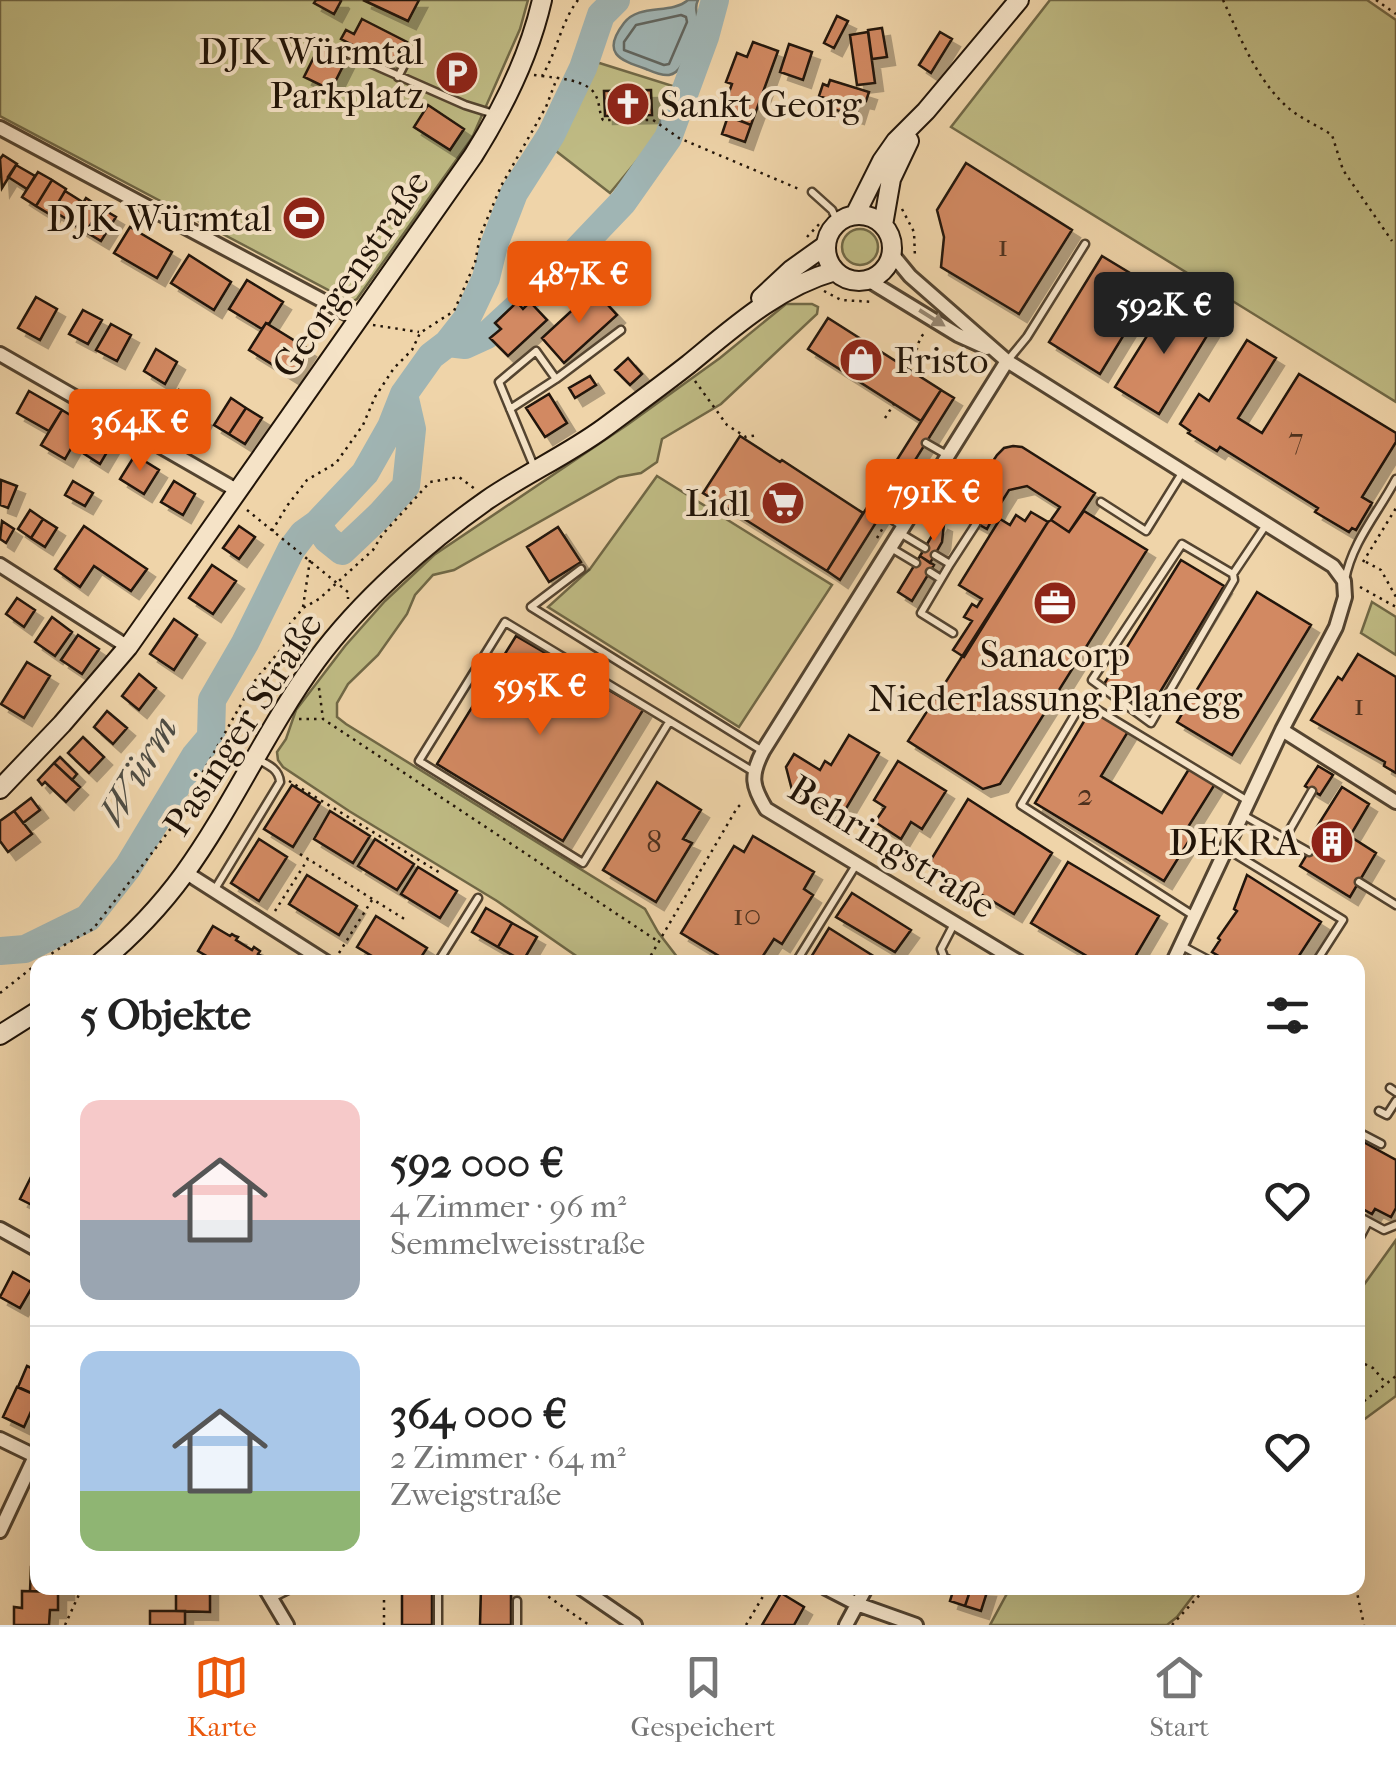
<!DOCTYPE html>
<html lang="de">
<head>
<meta charset="utf-8">
<style>
  :root { --surface:#fff; --page:#f2f2f2; --text:#222; --muted:#767676; --line:#e0e0e0; --accent:#ea580c }
  body { margin:0; font-family:"IM FELL French Canon",serif; background:var(--page); color:var(--text); height:100vh; display:flex; flex-direction:column; font-size:38px; white-space:nowrap }
  * { box-sizing:border-box; margin:0 }
  p { font-size:32px; color:var(--muted) }
  .icon { flex:none; width:55px; height:55px; fill:none; stroke:currentColor; stroke-width:2; stroke-linecap:round; stroke-linejoin:round }
  .map { position:relative; flex:1; overflow:hidden }
  .sheet { position:absolute; left:30px; top:955px; width:1335px; height:640px; display:flex; flex-direction:column; background:var(--surface); border-radius:20px; box-shadow:0 10px 40px #0002 }
  .sheet>* { flex:none }
  .price { position:absolute; translate:-50% -85px; padding:0 22px; border-radius:10px; background:var(--accent); color:#fff; font-size:32px; line-height:65px; filter:drop-shadow(0 2px 5px #0008) }
  .price::after { content:''; position:absolute; left:50%; top:60px; width:30px; height:22px; margin-left:-15px; background:inherit; clip-path:polygon(0 0,100% 0,50% 100%) }
  .price.active { background:#222; color:#fff }
  ul { padding:0; list-style:none }
  li { display:flex; align-items:center; gap:30px; height:250px; padding:0 50px }
  li+li { border-top:2px solid var(--line) }
  li span { display:grid; place-items:center; flex:none; width:280px; height:200px; border-radius:20px; color:#555 }
  li>.icon { margin-inline-start:auto }
  span .icon { width:120px; height:120px; fill:#fffc; stroke-width:1 }
  li b { font-size:42px }
  h2 { display:flex; justify-content:space-between; align-items:center; height:120px; padding:0 50px; font-size:42px }
  .menu { display:flex; justify-content:space-around; align-items:center; height:140px; border-top:2px solid var(--line); background:var(--surface); font-size:28px; color:var(--muted) }
  .menu a { display:grid; justify-items:center; gap:5px }
  .menu .active { color:var(--accent) }
  .map>svg:first-child { display:block }
  .green { fill:#bfbb84; stroke:#706846; stroke-width:2.5 }
  .water { fill:#a0b5b4; stroke:#6d756f; stroke-width:2.5 }
  .lines { fill:none; stroke-linecap:round; stroke-linejoin:round }
  .shore { stroke:#60645e; stroke-width:2.5 }
  .river { stroke:#a0b5b4; stroke-width:28 }
  .building { fill:#d28962; stroke:#211408; stroke-width:2.5; filter:url(#shadow) }
  .lane-casing { stroke:#544430; stroke-width:11 }
  .street-casing { stroke:#544430; stroke-width:18 }
  .secondary-casing { stroke:#211408; stroke-width:22 }
  .path { stroke:#211408; stroke-width:2.5; stroke-dasharray:2.5 5; stroke-linecap:butt }
  .lane { stroke:#f5e3c7; stroke-width:6 }
  .street { stroke:#f5e3c7; stroke-width:12 }
  .secondary { stroke:#f5e3c7; stroke-width:18 }
  .oneway { fill:#968671 }
  .labels { text-anchor:middle; dominant-baseline:central; stroke-width:8; stroke-linejoin:round; paint-order:stroke }
  .number-label { font-size:32px; fill:#4d311e }
  .poi-label { font-size:38px; fill:#211408; stroke:#f5e3c7; text-anchor:end }
  .street-label { font-size:38px; fill:#211408; stroke:#f5e3c7 }
  .water-label { font-size:40px; font-style:italic; fill:#4d4c44; stroke:#f5e3c7 }
</style>
</head>
<body>
<div class="map">
<svg width="1396" height="1625" viewBox="0 0 1396 1625">
  <defs>
    <filter id="shadow"><feDropShadow dx="8" dy="8" stdDeviation="0" flood-color="#0004"/></filter>
  </defs>
  <rect width="100%" height="100%" fill="#efd4a9"/>
  <filter id="stains"><feTurbulence type="fractalNoise" baseFrequency=".002" numOctaves="4"/><feColorMatrix values="0 0 0 0 .2 0 0 0 0 .09 0 0 0 0 .02 0 0 0 .5 -.17"/></filter>
  <radialGradient id="worn" r=".72"><stop offset=".6" stop-color="#630" stop-opacity="0"/><stop offset="1" stop-color="#630" stop-opacity=".3"/></radialGradient>
  <!-- green -->
  <path class="green" d="M0,0H528L520,29L472,138L357,299L351,302L0,116Z
    M1050,0H1367L1396,20V402L951,127Z
    M593,61L676,87L660,133L610,193L556,151Z
    M842 247a18 18 0 1 1 36 0a18 18 0 1 1-36 0Z
    M786,304H812L818,307L817,314L721,404L662,439L657,462L641,473L619,477L454,570L433,575L415,595L407,614L378,655L348,684L337,703V717L346,724L645,909L658,932L681,962H585L497,901L349,811L283,767L278,760L277,752L286,739L296,710L345,646L385,601L434,555L627,425L720,358Z
    M657,476L832,585L739,727L548,607L590,569Z
    M1372,602L1396,617V655L1361,633Z
    M1396,1240V1396L1362,1421L1358,1418V1293Z
    M1010,1588H1199L1177,1617L1167,1625H990Z"/>
  <!-- water -->
  <path class="water" d="M688,0H698C693,10 699,12 697,22C695,35 688,55 681,66C678,71 674,74 669,75C661,76 653,72 646,69C619,60 601,53 624,23C639,3 671,15 688,0Z"/>
  <g class="lines">
    <!-- shore -->
    <path class="shore" d="M681,15L686,17L687,22L669,64L664,65L624,50V42L636,25Z"/>
    <!-- river -->
    <path class="river" d="M448,343L465,345L487,335L561,267L623,202L668,138L705,37L715,0
      M317,524L327,539L342,551L380,515L406,486L412,429L404,394
      M0,951L25,949L88,918L128,867L195,756L211,737L212,700L245,643L291,550L303,534L317,524L365,473L391,427L404,394L431,356L448,343L466,320L486,278L494,245L514,193L551,135L583,68L601,15L616,0"/>
  </g>
  <!-- building -->
  <path class="building" d="M316,0H340L341,1L334,14L314,3Z
    M363,0H419L408,21Z
    M837,16L848,21L834,48L824,43Z
    M362,19L407,42L398,60L393,58L390,64L341,39L346,30L354,34Z
    M882,28L887,57L872,59L868,30Z
    M868,32L875,83L857,85L850,35Z
    M940,32L952,39L931,73L919,65Z
    M753,42L778,51L751,125L721,114L732,84L726,82L737,53L747,57Z
    M789,44L812,52L803,80L780,72Z
    M320,45L347,58L331,90L304,77Z
    M830,80L869,92L866,101L861,100L856,116L823,106L825,98L819,96L823,84L828,86Z
    M651,90L652,115L605,116L604,91Z
    M428,105L464,129L450,150L414,127Z
    M728,116L751,125L745,142L722,134Z
    M3,155L17,164L2,188L0,159Z
    M966,163L1072,230L1019,314L941,267L944,237L937,210Z
    M16,165L35,176L27,189L8,177Z
    M38,172L52,180L36,206L22,197Z
    M52,180L66,189L51,215L36,206Z
    M65,191L84,203L72,222L53,211Z
    M86,198L101,208L86,232L71,223Z
    M101,208L116,217L101,241L86,232Z
    M130,227L172,252L157,278L114,253Z
    M189,255L231,282L214,310L171,283Z
    M1102,256L1153,287L1100,374L1049,342Z
    M247,280L283,302L269,324L266,323L262,329L229,309Z
    M594,290L617,315L564,363L542,338Z
    M36,297L57,309L40,340L18,328Z
    M1170,299L1213,326L1159,414L1115,387Z
    M517,302L523,309L530,302L547,320L508,356L490,338L501,329L495,323Z
    M83,310L102,320L88,344L69,334Z
    M828,318L941,390L921,421L808,349Z
    M266,323L308,349L291,376L249,350Z
    M111,324L131,335L117,361L96,350Z
    M1247,340L1276,358L1238,418L1262,433L1299,374L1396,433V442L1362,497L1372,503L1356,530L1352,528L1349,532L1315,512L1318,508L1220,447L1217,451L1188,433L1190,431L1180,424L1199,394L1209,401Z
    M156,349L177,362L165,384L144,371Z
    M628,358L642,374L630,385L615,370Z
    M590,376L596,385L575,398L569,388Z
    M179,390L201,403L195,413L204,418L195,433L164,414Z
    M941,390L954,398L840,580L827,571Z
    M29,391L62,410L49,431L17,413Z
    M549,394L567,423L545,437L526,408Z
    M231,398L246,408L229,434L214,425Z
    M246,408L262,418L245,444L229,434Z
    M62,410L85,424L65,459L41,445Z
    M98,427L116,437L100,464L83,453Z
    M740,436L780,462L782,460L863,513L827,571L703,493Z
    M1013,446L1022,447L1095,493L1069,532L1051,520L1060,507L1027,486L1009,490L999,506L973,491L997,455L1004,448Z
    M135,455L159,470L144,494L120,479Z
    M1,480L17,486L8,508L0,505Z
    M73,481L93,493L85,506L65,495Z
    M174,481L195,494L183,515L161,502Z
    M973,491L999,506L987,529L960,514Z
    M30,510L43,519L31,538L18,529Z
    M1084,511L1147,550L1000,784L983,789L908,741L1048,522L1051,520L1069,532Z
    M1031,512L1048,522L964,657L953,650L972,621L964,617L972,604L977,607L982,599L959,585L1000,519L1010,525L1016,515L1025,521Z
    M43,519L57,528L45,547L31,538Z
    M2,521L14,529L6,543L0,539Z
    M940,522L944,524L942,542L930,563L920,556Z
    M84,526L147,569L131,591L94,566L80,587L55,569Z
    M239,526L255,537L239,559L223,548Z
    M558,527L581,562L549,582L527,547Z
    M920,556L934,565L912,601L898,592Z
    M1181,560L1224,586L1148,712L1104,684Z
    M212,565L236,581L213,614L189,598Z
    M1257,592L1311,625L1232,755L1177,722Z
    M17,598L35,610L24,627L6,614Z
    M52,617L72,632L55,656L35,642Z
    M174,619L197,635L174,670L150,654Z
    M78,635L99,649L82,674L61,660Z
    M516,636L643,710L563,841L437,764Z
    M1358,654L1396,677V773L1384,766L1385,762L1311,720L1338,677L1342,680Z
    M27,662L50,676L24,718L1,704Z
    M139,674L156,688L139,710L122,696Z
    M1092,708L1129,730L1101,776L1162,813L1189,769L1215,784L1188,827L1195,831L1164,881L1035,803Z
    M107,711L127,728L113,744L94,727Z
    M849,735L879,753L841,817H835L792,790L786,767L794,754L820,770L825,761L831,765Z
    M83,737L104,757L89,773L68,753Z
    M60,757L77,774L72,780L54,763Z
    M898,761L946,791L922,829L911,822L901,839L875,822L885,807L874,800Z
    M54,763L80,787L66,802L45,782L42,785L38,780Z
    M1318,766L1333,775L1320,795L1305,786Z
    M657,782L701,810L683,839L692,843L656,902L603,870Z
    M292,785L320,803L293,847L264,829Z
    M1342,787L1369,804L1347,841L1351,843L1354,839L1376,853L1350,897L1300,866L1318,836L1313,833Z
    M31,798L40,810L23,823L14,811Z
    M968,799L1052,853L1014,914L929,863Z
    M14,811L32,834L8,852L0,841V821Z
    M330,811L370,836L353,863L314,839Z
    M753,836L814,872L804,889L813,895L782,944L774,939L759,962H729L681,933L734,846L744,852Z
    M259,839L287,857L259,901L231,883Z
    M375,839L414,864L397,890L358,866Z
    M1068,862L1159,916L1132,962H1097L1031,923Z
    M418,867L457,891L440,918L401,894Z
    M307,875L357,906L339,935L289,904Z
    M1247,875L1321,922L1295,962H1229L1212,952L1220,940L1218,938L1237,911L1234,909Z
    M852,893L911,930L895,952L836,917Z
    M486,908L512,923L498,947L472,932Z
    M376,916L427,948L418,962H382L357,947Z
    M512,923L537,937L523,961L498,947Z
    M213,926L230,936L232,934L235,936L238,937L236,940L252,950L254,947L260,951L258,954L272,962H217L198,951Z
    M829,928L883,962H808Z
    M1358,1139L1396,1160V1208L1391,1217L1375,1209L1372,1214L1359,1207L1363,1201L1358,1198Z
    M38,1163V1208L20,1199Z
    M13,1272L34,1284L20,1308L0,1297Z
    M27,1366L38,1371V1396L18,1387Z
    M17,1387L38,1396L24,1427L3,1417Z
    M31,1567H38V1588H66V1592L30,1591Z
    M176,1588H210V1612L176,1611Z
    M481,1588H511V1625H480Z
    M954,1588H971L965,1606L950,1601Z
    M971,1588L988,1589L981,1611L965,1606Z
    M22,1591L58,1592V1610H50L49,1625H14V1607L22,1608Z
    M402,1591H432V1625H402Z
    M781,1593L804,1607L794,1625H762Z
    M150,1611H185V1625H150Z"/>
  <g class="lines">
    <defs>
      <path id="lane" d="M347,53L465,105L497,115
        M398,77L409,55H418
        M812,192L832,210L838,223
        M1008,360L1027,337L1085,244
        M556,379L621,330
        M510,409L556,379L536,351L499,382L535,469
        M926,443L947,455
        M1101,502L1146,531L1182,473
        M882,513L902,526
        M900,533L925,548
        M891,548L916,563
        M935,555L950,564L976,524
        M950,564L921,613L953,633
        M581,569L531,607L761,750
        M930,572L941,579
        M1233,574L1234,580L1151,723L1092,680L1182,544L1233,574L1266,525
        M1345,580C1352,542 1378,513 1396,479
        M669,722L583,863L419,761L505,622L754,772
        M1243,815L1309,852
        M1285,838L1312,791
        M1227,849L1343,920L1316,962
        M1359,882L1396,905
        M215,889L280,782C279,768 266,764 255,758
        M1194,916L1021,805L1083,701L1248,801
        M1182,946L1212,962
        M438,962L478,898
        M796,962L856,865
        M952,962L944,957L941,949L954,924
        M1390,1088L1396,1092
        M1379,1111L1387,1115L1396,1101
        M1358,1132L1381,1144
        M1358,1216L1384,1230L1396,1225
        M1358,1241L1368,1222
        M438,1588V1625
        M272,1598L292,1588
        M517,1625V1601"/>
      <path id="street" d="M0,128L359,320
        M892,254L910,276L1007,361L1333,566L1344,581L1345,597L1336,627L1282,730L1173,962
        M868,280L958,335L987,348
        M0,354L238,491
        M1007,361L763,751C750,776 752,786 766,809L1019,962
        M0,565L128,647
        M1282,730L1396,802
        M185,872L326,962
        M0,1229L38,1250
        M0,1439L35,1456
        M0,1531L38,1450
        M265,1588L287,1625
        M581,1588L635,1625
        M826,1588L857,1604L916,1625
        M846,1625L866,1588"/>
      <path id="secondary" d="M855,215L882,161L896,141L926,111L1019,0
        M826 248a33 33 0 1 1 66 0a33 33 0 1 1-66 0Z
        M883,225L891,179L909,141
        M761,298L791,270L826,245
        M0,789L62,724L128,647L473,156C504,107 529,57 542,0
        M101,962C132,936 160,907 184,874C233,806 267,728 316,661C361,600 426,543 487,500C525,474 567,455 604,428C632,407 661,386 689,364C734,327 778,287 835,271
        M0,1035L38,1011"/>
    </defs>
    <!-- lane casing -->
    <use href="#lane" class="lane-casing"/>
    <!-- street casing -->
    <use href="#street" class="street-casing"/>
    <!-- secondary casing -->
    <use href="#secondary" class="secondary-casing"/>
    <!-- path -->
    <path class="path" d="M1223,0C1240,37 1255,76 1284,104C1297,117 1317,125 1332,135L1343,170L1392,241
      M1376,0L1396,14
      M534,75L542,76C557,52 561,22 578,0
      M542,76C558,78 589,80 596,96C600,104 599,113 603,120H653L679,138L799,189
      M902,209L914,232L915,258
      M807,237L822,221
      M824,291L841,300L874,302
      M373,325L419,332
      M913,372C922,358 910,353 924,333
      M695,381L727,425L746,437L758,435
      M885,418L894,404
      M247,510L348,592V599
      M272,531L287,506L307,480L336,463L363,425L375,397L394,368L412,350L420,333L454,311L475,263L480,236L501,186L546,107L557,78
      M877,538L884,526
      M1363,562L1396,508
      M1366,562L1381,570L1396,597
      M1360,587L1396,607
      M303,607L310,560
      M319,688L323,719L659,942
      M299,719H321
      M289,781L442,874
      M300,854L406,920
      M275,911L308,859
      M339,953L372,900
      M39,962L66,944L93,929L172,827L253,683L286,643L290,624L303,608L319,599L373,550L382,535L430,482L459,477L475,489
      M647,962L737,808L743,802
      M0,993L38,963
      M1358,1361L1373,1368L1385,1382
      M1358,1406L1396,1376
      M536,1588L589,1625
      M1356,1588L1364,1625
      M65,1625L82,1588
      M384,1625V1588
      M746,1625L768,1588
      M1172,1625L1206,1588"/>
    <!-- lane -->
    <use href="#lane" class="lane"/>
    <!-- street -->
    <use href="#street" class="street"/>
    <!-- secondary -->
    <use href="#secondary" class="secondary"/>
  </g>
  <!-- one-way arrows -->
  <defs><path id="oneway-solid" d="M-6-.8H1V-3.2L6.5 0L1 3.2V.8H-6Z" transform="scale(2.5)"/></defs>
  <use class="oneway" href="#oneway-solid" transform="translate(932 318) rotate(32)"/>
  <!-- icons -->
  <defs>
    <symbol id="parking-disc" viewBox="-11 -11 22 22"><circle r="9.5" fill="#8f2418" stroke="#f5e3c7"/><path d="M-3.5-5.5H1a3.5 3.5 0 0 1 0 7H-1V5.5H-3.5ZM-1-3.4V-.6H.8a1.4 1.4 0 0 0 0-2.8Z" fill="#fff"/></symbol>
    <symbol id="church-disc" viewBox="-11 -11 22 22"><circle r="9.5" fill="#8f2418" stroke="#f5e3c7"/><path d="M-1.2-6h2.4v3.5h3.3v2.4h-3.3V6h-2.4V-.1h-3.3v-2.4h3.3Z" fill="#fff"/></symbol>
    <symbol id="stadium-disc" viewBox="-11 -11 22 22"><circle r="9.5" fill="#8f2418" stroke="#f5e3c7"/><path d="M0-5a6.5 5 0 1 0 0 10a6.5 5 0 1 0 0-10ZM-3.5-1.8h7v3.6h-7Z" fill="#fff"/></symbol>
    <symbol id="shop-disc" viewBox="-11 -11 22 22"><circle r="9.5" fill="#8f2418" stroke="#f5e3c7"/><path d="M-5-2.5h2.3a2.7 3.5 0 0 1 5.4 0H5L5.5 6h-11ZM-1.5-2.5h3a1.5 2.3 0 0 0-3 0Z" fill="#fff"/></symbol>
    <symbol id="supermarket-disc" viewBox="-11 -11 22 22"><circle r="9.5" fill="#8f2418" stroke="#f5e3c7"/><path d="M-6-5.5h2.5l.6 2H6L4.5 2H-2.5L-4.4-4H-6ZM-1.5 3.2a1.3 1.3 0 1 0 .1 0ZM3 3.2a1.3 1.3 0 1 0 .1 0Z" fill="#fff"/></symbol>
    <symbol id="office-disc" viewBox="-11 -11 22 22"><circle r="9.5" fill="#8f2418" stroke="#f5e3c7"/><path d="M-6-3h4V-5.5h4V-3h4V5H-6ZM-1-4.5V-3h2v-1.5ZM-6 0V1H6V0Z" fill="#fff"/></symbol>
    <symbol id="building-disc" viewBox="-11 -11 22 22"><circle r="9.5" fill="#8f2418" stroke="#f5e3c7"/><path d="M-4-6H4V6H1V3H-1V6H-4ZM-2.5-4.3h1.7v1.8h-1.7ZM.8-4.3h1.7v1.8H.8ZM-2.5-1h1.7V.8h-1.7ZM.8-1h1.7V.8H.8Z" fill="#fff"/></symbol>
  </defs>
  <g fill-rule="evenodd">
    <use href="#parking-disc" x="432" y="48" width="50" height="50"/>
    <use href="#church-disc" x="603" y="79" width="50" height="50"/>
    <use href="#stadium-disc" x="279" y="193" width="50" height="50"/>
    <use href="#shop-disc" x="836" y="335" width="50" height="50"/>
    <use href="#supermarket-disc" x="758" y="478" width="50" height="50"/>
    <use href="#office-disc" x="1030" y="578" width="50" height="50"/>
    <use href="#building-disc" x="1307" y="817" width="50" height="50"/>
  </g>
  <g class="labels">
    <!-- number labels -->
    <g class="number-label">
      <text x="1003" y="245">1</text>
      <text x="1296" y="438">7</text>
      <text x="1359" y="704">1</text>
      <text x="1085" y="794">2</text>
      <text x="654" y="841">8</text>
      <text x="747" y="914">10</text>
    </g>
    <!-- poi labels -->
    <g class="poi-label">
      <text x="424" y="51">DJK Würmtal<tspan x="424" dy="44">Parkplatz</tspan></text>
      <text x="660" y="104" text-anchor="start">Sankt Georg</text>
      <text x="272" y="218">DJK Würmtal</text>
      <text x="894" y="360" text-anchor="start">Fristo</text>
      <text x="750" y="503">Lidl</text>
      <text x="1055" y="654" text-anchor="middle">Sanacorp<tspan x="1055" dy="44">Niederlassung Planegg</tspan></text>
      <text x="1300" y="842">DEKRA</text>
    </g>
    <!-- street labels -->
    <g class="street-label">
      <text transform="translate(351 274) rotate(-55)">Georgenstraße</text>
      <text transform="translate(243 724) rotate(-57)">Pasinger Straße</text>
      <text transform="translate(892 847) rotate(32)">Behringstraße</text>
    </g>
    <!-- water labels -->
    <g class="water-label">
      <text transform="translate(138 771) rotate(-60)">Würm</text>
    </g>
  </g>
  <rect width="100%" height="100%" filter="url(#stains)"/>
  <rect width="100%" height="100%" fill="url(#worn)"/>
</svg>
<b class="price" style="left:579px;top:326px">487K €</b>
<b class="price active" style="left:1164px;top:357px">592K €</b>
<b class="price" style="left:140px;top:474px">364K €</b>
<b class="price" style="left:934px;top:544px">791K €</b>
<b class="price" style="left:540px;top:738px">595K €</b>
<section class="sheet">
<h2>5 Objekte<svg class="icon" aria-label="filters" viewBox="0 0 24 24"><path d="M4 7h16M4 17h16"/><circle cx="9" cy="7" r="2"/><circle cx="15" cy="17" r="2"/></svg></h2>
<ul>
<li><span style="background:linear-gradient(#f6c9c9 60%,#9aa5b1 0)"><svg class="icon" aria-label="home" viewBox="0 0 24 24"><path d="M3 11l9-7 9 7M6 9v11h12V9"/></svg></span><div><b>592 000 €</b><p>4 Zimmer · 96 m²</p><p>Semmelweisstraße</p></div><svg class="icon" aria-label="heart" viewBox="0 0 24 24"><path d="M12 20l-8-8c-3-5 5-10 8-4 3-6 11-1 8 4z"/></svg></li>
<li><span style="background:linear-gradient(#a9c7e8 70%,#8fb573 0)"><svg class="icon" aria-label="home" viewBox="0 0 24 24"><path d="M3 11l9-7 9 7M6 9v11h12V9"/></svg></span><div><b>364 000 €</b><p>2 Zimmer · 64 m²</p><p>Zweigstraße</p></div><svg class="icon" aria-label="heart" viewBox="0 0 24 24"><path d="M12 20l-8-8c-3-5 5-10 8-4 3-6 11-1 8 4z"/></svg></li>
</ul>
</section>
</div>
<nav class="menu">
<a class="active"><svg class="icon" aria-label="map" viewBox="0 0 24 24"><path d="M3 6l6-2 6 2 6-2v14l-6 2-6-2-6 2zM9 4v14M15 6v14"/></svg>Karte</a>
<a><svg class="icon" aria-label="saved" viewBox="0 0 24 24"><path d="M7 4h10v16l-5-4-5 4z"/></svg>Gespeichert</a>
<a><svg class="icon" aria-label="home" viewBox="0 0 24 24"><path d="M3 11l9-7 9 7M6 9v11h12V9"/></svg>Start</a>
</nav>
</body>
</html>
